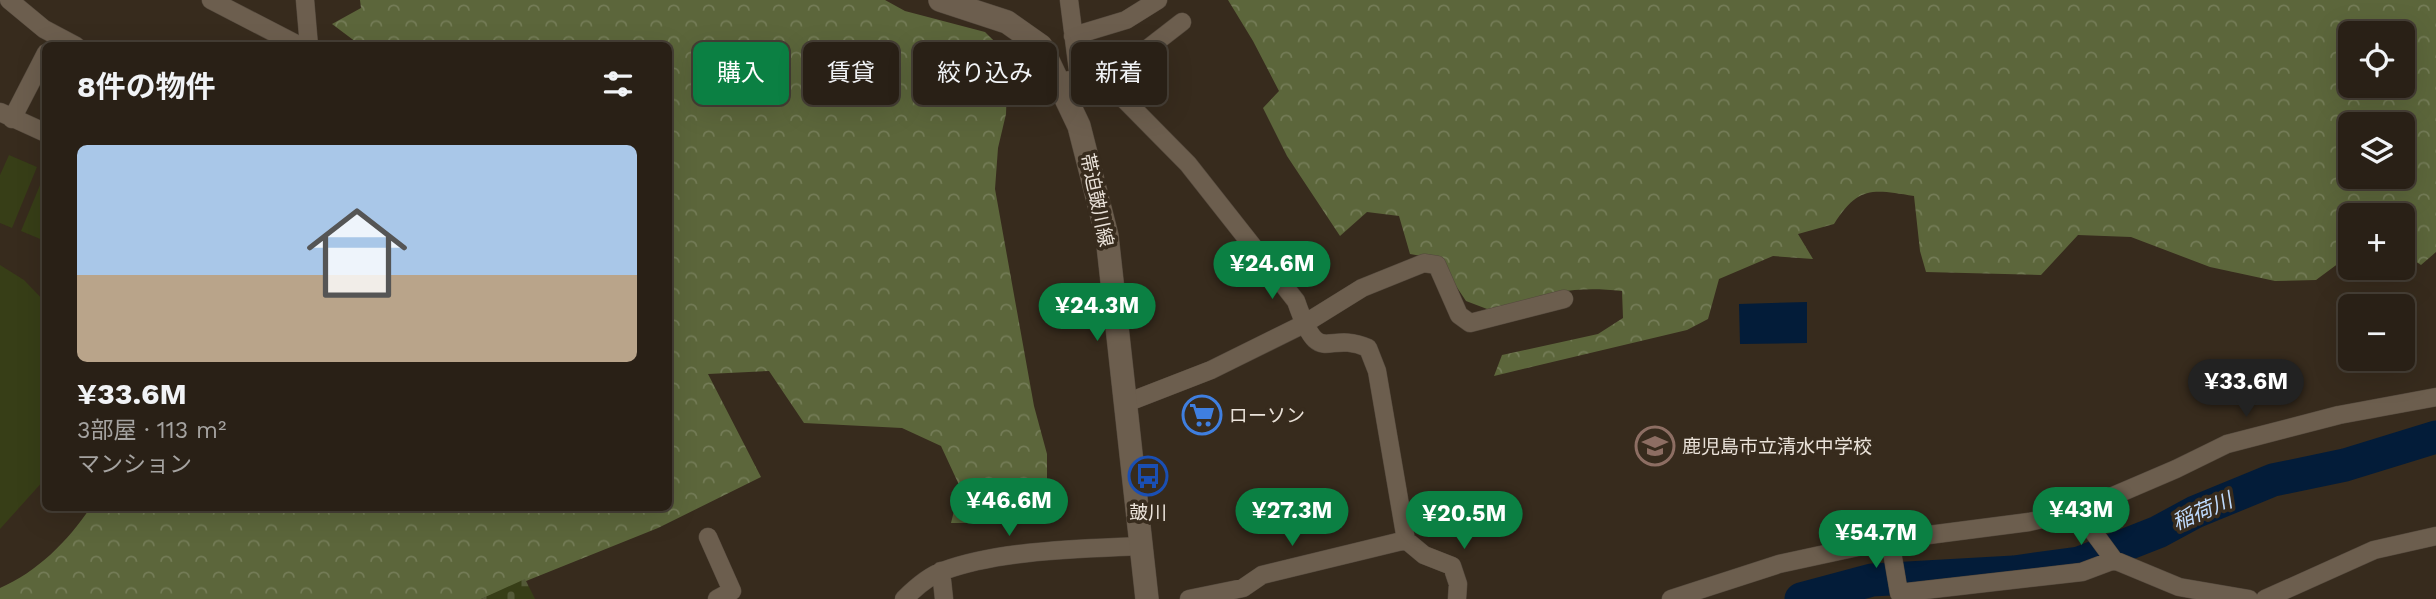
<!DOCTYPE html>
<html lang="ja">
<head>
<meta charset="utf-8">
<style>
  :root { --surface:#292016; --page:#352d23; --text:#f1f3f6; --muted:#a5a3a1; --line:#453e35; --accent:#0b8043 }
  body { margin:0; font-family:"Work Sans","Noto Sans JP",sans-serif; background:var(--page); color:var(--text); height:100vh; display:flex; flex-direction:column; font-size:26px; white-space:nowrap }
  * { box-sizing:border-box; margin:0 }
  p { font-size:23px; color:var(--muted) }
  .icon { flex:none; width:38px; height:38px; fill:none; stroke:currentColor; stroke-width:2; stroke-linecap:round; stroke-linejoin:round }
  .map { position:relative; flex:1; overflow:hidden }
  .sheet { position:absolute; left:42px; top:42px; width:630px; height:469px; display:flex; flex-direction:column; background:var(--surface); border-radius:10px; box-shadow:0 7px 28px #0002,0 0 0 2px var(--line) }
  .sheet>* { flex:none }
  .hud { position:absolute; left:693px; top:42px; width:665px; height:63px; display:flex; gap:14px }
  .buttons { position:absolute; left:2338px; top:21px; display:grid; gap:14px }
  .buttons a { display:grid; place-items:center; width:77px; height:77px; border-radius:10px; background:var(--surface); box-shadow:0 7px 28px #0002,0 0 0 2px var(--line); font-size:35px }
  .price { position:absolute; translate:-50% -60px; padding:0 16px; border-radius:24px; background:var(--accent); color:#fff; font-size:23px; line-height:46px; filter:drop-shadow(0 2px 4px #0008) }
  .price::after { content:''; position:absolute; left:50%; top:42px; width:21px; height:16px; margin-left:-10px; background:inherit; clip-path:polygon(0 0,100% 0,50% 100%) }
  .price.current { background:#222; color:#fff }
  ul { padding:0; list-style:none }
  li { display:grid; align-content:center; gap:14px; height:371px; padding:0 35px }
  li span { display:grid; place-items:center; height:217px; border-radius:10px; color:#555 }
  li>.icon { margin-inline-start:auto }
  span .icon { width:126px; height:126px; fill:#fffc; stroke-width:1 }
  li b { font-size:30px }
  h2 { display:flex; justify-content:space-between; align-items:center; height:84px; padding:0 35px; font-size:30px }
  .pill { padding:0 24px; border-radius:10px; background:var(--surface); box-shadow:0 7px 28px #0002,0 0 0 2px var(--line); font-size:24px; line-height:63px }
  .pill.current { background:var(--accent); color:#fff }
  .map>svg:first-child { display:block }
  .grass { fill:#373e17 }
  .forest { fill:url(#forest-crowns); fill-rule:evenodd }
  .cemetery { fill:url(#cemetery-stones) }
  .water { fill:#031c39 }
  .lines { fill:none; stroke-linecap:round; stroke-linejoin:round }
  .river { stroke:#031c39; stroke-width:33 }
  .minor-casing { stroke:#54493d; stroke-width:19 }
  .tertiary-casing { stroke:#54493d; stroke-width:24 }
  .minor { stroke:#6c5e4e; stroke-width:18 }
  .tertiary { stroke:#6c5e4e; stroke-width:23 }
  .labels { text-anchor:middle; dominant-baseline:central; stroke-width:7; stroke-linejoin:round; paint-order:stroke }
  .street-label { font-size:19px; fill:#eae2d9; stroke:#372b1d }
  .poi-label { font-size:19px; fill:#eae2d9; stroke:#372b1d; text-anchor:start }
  .water-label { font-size:21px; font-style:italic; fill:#bfdbfe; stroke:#372b1d }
</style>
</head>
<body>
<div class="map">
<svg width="2436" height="599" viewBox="0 0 2436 599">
  <defs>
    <pattern id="forest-crowns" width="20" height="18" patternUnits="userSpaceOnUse" patternTransform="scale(1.75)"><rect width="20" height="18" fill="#5c663b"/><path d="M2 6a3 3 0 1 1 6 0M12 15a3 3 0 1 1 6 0" fill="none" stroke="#747c57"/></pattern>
    <pattern id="cemetery-stones" width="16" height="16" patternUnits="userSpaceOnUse" patternTransform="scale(1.75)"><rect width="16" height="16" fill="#373e17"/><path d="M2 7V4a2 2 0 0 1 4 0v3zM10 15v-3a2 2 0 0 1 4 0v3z" fill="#545a38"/></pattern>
  </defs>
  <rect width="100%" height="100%" fill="#372b1d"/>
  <!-- grass -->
  <path class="grass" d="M9,155L37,167L12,228L0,223V175Z
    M45,173L46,241H45L21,231Z
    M0,265L24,280L46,303L45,479L0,529Z"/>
  <!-- forest -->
  <path class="forest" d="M360,0H885L905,11L985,32L1008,55L1006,114L998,148L995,189L1034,406L1047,454V508L992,523H951L960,487L941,446L902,428L804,423L769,371L708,374L761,477L658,528L481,599H0V588C37,572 68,541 90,508H668V46L360,45L332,24L361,8Z
    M1228,0H2436V252L2421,265L2403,253V215H2350V260H2343L2316,280L2275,281L2210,267L2131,237L2078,235L2041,275L1926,272L1920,251L1914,196C1872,189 1858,186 1834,224L1798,234L1813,259L1773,256L1719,279L1708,319L1687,330L1494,376L1502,355L1598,334L1623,318L1622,291C1571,285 1542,294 1495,312L1466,301L1438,259L1410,254L1399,216L1367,212L1340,236L1287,156L1263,108L1279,91L1253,41ZM2350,33H2403V86H2350ZM2350,124H2403V177H2350Z"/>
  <!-- cemetery -->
  <path class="cemetery" d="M525,579L535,599H481Z"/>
  <!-- water -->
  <path class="water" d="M1807,302V343L1740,344L1739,304Z"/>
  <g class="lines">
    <!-- river -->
    <path class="river" d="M1801,599L1872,580L2014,572L2079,563L2158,532L2195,512L2273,480L2345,465L2436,437"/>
    <defs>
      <path id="minor" d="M9,0L44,29L76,46
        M211,0L300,46
        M305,0L309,46
        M1069,0L1079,78
        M1073,36L1126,20L1158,0
        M1061,82L1079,78L1114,89L1188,164L1296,301C1320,371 1325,329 1368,348L1377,371L1406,540L1424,555L1452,566L1458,584L1457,599
        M1102,84L1182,22
        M0,112L46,133
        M12,119L46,53
        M1126,403L1211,370L1304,324L1362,288L1424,263L1437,265L1459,315L1470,323L1564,299
        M2078,511L2114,560L2179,587L2249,599
        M708,537L732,591L717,599
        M1890,540L1899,593L2082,572L2114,560
        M941,571L944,599
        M904,599C915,588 928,576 943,571C1000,550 1079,549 1140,546
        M1189,599L1243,588L1262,575L1406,540
        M1671,599L1779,564L1890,540L2029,522L2078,511L2176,469L2227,444L2339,415L2436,397
        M2265,599L2374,550L2436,536"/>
      <path id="tertiary" d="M940,0L1007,22L1041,46L1079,126L1107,236L1147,599"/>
    </defs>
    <!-- minor casing -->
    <use href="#minor" class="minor-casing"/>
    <!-- tertiary casing -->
    <use href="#tertiary" class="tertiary-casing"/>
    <!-- minor -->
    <use href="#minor" class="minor"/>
    <!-- tertiary -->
    <use href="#tertiary" class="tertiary"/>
  </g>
  <!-- icons -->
  <defs>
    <symbol id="supermarket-ring" viewBox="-11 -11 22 22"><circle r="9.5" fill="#372b1d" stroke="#3f7fe0" stroke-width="1.5"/><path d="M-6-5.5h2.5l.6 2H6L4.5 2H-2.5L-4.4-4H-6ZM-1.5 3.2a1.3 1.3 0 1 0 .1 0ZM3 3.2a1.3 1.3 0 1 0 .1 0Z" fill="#3f7fe0"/></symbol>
    <symbol id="school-ring" viewBox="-11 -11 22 22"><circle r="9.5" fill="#372b1d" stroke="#8d6e63" stroke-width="1.5"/><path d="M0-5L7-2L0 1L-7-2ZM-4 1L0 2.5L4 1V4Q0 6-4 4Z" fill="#8d6e63"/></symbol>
    <symbol id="bus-ring" viewBox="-11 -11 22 22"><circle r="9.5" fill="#372b1d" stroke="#1a4fb4" stroke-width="1.5"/><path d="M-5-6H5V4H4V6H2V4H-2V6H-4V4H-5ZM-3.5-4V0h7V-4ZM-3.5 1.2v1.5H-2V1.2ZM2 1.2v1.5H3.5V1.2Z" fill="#1a4fb4"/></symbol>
  </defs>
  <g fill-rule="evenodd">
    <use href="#supermarket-ring" x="1180" y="393" width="44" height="44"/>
    <use href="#school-ring" x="1633" y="424" width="44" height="44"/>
    <use href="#bus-ring" x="1126" y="454" width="44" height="44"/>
  </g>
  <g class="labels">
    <!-- street labels -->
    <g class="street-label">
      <text transform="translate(1097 200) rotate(78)">帯迫皷川線</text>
    </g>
    <!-- poi labels -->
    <g class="poi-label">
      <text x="1229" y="415">ローソン</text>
      <text x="1682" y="446">鹿児島市立清水中学校</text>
      <text x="1148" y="512" text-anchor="middle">皷川</text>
    </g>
    <!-- water labels -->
    <g class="water-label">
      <text transform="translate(2202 511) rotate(-23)">稲荷川</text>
    </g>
  </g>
</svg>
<div class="buttons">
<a><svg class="icon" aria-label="locate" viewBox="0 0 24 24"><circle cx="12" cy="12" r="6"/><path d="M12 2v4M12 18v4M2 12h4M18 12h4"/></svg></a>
<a><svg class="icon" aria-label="layers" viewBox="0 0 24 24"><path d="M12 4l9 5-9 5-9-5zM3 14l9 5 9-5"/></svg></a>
<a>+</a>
<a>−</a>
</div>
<b class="price" style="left:1272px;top:301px">¥24.6M</b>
<b class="price" style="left:1097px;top:343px">¥24.3M</b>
<b class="price current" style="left:2246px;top:419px">¥33.6M</b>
<b class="price" style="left:1009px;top:538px">¥46.6M</b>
<b class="price" style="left:2081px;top:547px">¥43M</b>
<b class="price" style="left:1292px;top:548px">¥27.3M</b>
<b class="price" style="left:1464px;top:551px">¥20.5M</b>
<b class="price" style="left:1876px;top:570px">¥54.7M</b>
<div class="hud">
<a class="pill current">購入</a>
<a class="pill">賃貸</a>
<a class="pill">絞り込み</a>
<a class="pill">新着</a>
</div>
<section class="sheet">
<h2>8件の物件<svg class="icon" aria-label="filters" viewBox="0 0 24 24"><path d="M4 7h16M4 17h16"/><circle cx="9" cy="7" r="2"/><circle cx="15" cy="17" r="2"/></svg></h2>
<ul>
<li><span style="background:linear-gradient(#a9c7e8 60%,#b9a48a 0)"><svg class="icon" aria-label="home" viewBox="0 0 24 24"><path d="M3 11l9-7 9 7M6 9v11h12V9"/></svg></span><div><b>¥33.6M</b><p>3部屋 · 113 m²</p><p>マンション</p></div></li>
</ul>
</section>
</div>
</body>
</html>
